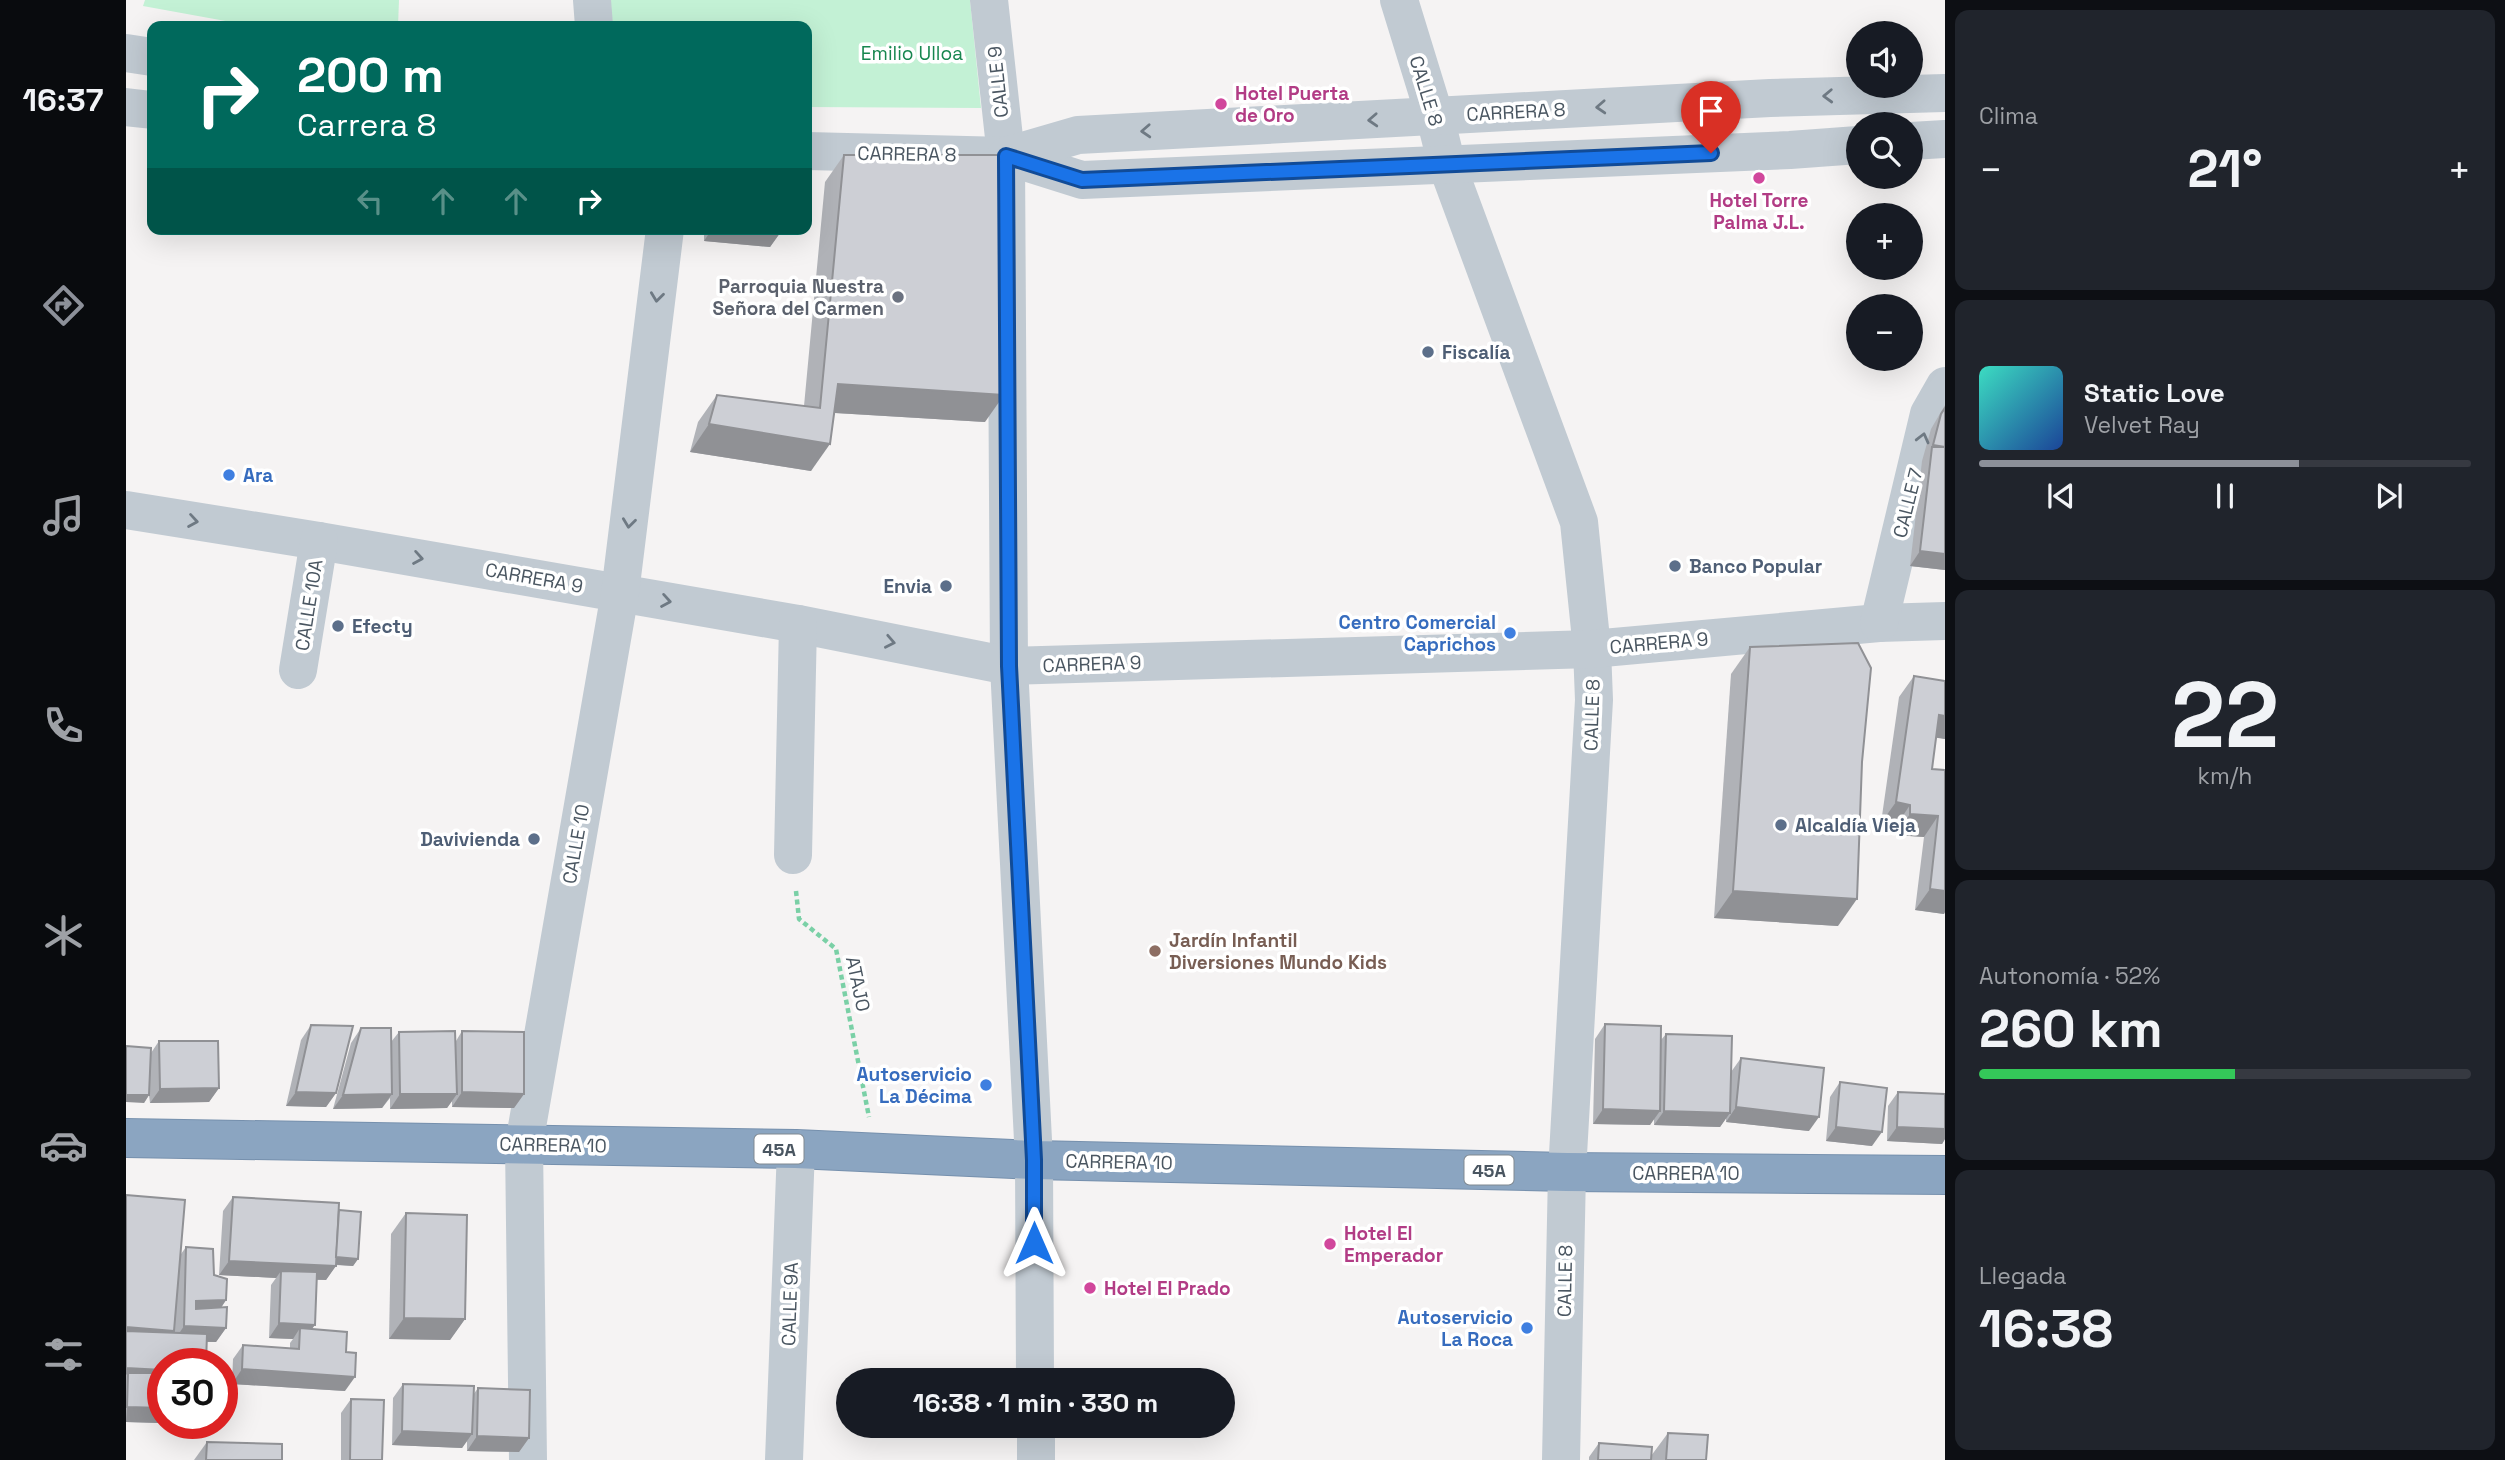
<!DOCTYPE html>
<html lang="es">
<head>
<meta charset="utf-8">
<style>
  :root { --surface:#171b24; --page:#20242c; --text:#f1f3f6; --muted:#9ea1a6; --line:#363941; --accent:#8c9099 }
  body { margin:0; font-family:"Space Grotesk",sans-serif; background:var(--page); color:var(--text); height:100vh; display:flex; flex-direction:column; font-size:26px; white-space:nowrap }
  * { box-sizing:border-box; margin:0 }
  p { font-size:23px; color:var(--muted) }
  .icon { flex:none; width:38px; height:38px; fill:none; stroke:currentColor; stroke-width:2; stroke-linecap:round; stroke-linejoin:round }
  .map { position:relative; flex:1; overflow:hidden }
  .sheet { display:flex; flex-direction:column; gap:10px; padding:10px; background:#0d0f14; width:560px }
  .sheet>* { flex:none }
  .banner { position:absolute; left:21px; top:21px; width:665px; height:214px; border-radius:14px; box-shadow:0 7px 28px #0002; background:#00695c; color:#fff; overflow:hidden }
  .controls { position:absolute; left:1720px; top:21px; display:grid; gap:14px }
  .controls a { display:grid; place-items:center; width:77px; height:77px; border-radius:50%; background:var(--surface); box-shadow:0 7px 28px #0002; font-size:35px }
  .speed { position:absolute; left:21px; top:1348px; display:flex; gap:14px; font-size:35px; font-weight:700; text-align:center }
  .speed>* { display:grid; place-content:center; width:91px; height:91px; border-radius:50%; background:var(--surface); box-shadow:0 7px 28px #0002; line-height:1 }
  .speed .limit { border:10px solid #d22; background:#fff; color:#111 }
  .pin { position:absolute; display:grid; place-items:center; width:60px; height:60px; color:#fff; margin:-72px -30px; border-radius:50% 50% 50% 0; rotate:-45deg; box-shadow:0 0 7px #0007 }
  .pin .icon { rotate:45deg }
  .me { position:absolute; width:77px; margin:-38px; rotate:0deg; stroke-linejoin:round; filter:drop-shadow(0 0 5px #0008) }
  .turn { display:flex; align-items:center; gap:24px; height:147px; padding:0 35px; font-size:32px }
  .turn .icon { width:91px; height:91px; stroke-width:2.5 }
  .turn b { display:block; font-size:49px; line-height:60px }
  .lanes { display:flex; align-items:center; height:66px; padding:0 35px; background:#0003; justify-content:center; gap:35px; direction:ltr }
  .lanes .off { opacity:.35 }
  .big { font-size:52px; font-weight:600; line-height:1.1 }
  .sheet .widget { flex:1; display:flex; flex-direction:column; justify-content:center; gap:10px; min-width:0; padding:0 24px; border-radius:14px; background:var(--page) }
  .sheet .dial { align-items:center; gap:0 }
  .dial b { font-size:91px; line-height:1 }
  .song { display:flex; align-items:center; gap:21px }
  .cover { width:84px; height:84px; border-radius:10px; background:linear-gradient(135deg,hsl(170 70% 55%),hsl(220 70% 35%)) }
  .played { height:7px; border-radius:4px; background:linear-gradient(90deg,var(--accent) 65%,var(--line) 65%) }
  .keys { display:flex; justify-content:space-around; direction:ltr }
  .heat { display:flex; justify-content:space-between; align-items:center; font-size:38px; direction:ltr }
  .charge { height:10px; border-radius:5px; background:linear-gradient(90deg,#34c759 52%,var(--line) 0) }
  .trip { position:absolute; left:710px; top:1368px; width:399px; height:70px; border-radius:35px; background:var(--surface); box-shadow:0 7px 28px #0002; font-weight:600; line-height:70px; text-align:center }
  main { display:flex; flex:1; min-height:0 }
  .tab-bar { display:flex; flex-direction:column; width:126px; justify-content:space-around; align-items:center; background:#090b0e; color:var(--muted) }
  .tab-bar .icon { width:49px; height:49px }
  .tab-bar .active { color:var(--accent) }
  .tab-bar b { font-size:32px; color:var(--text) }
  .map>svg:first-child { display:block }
</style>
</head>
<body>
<main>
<nav class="tab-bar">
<b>16:37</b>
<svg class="icon active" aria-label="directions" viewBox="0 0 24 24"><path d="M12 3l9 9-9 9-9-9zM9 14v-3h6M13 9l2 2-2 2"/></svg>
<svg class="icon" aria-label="music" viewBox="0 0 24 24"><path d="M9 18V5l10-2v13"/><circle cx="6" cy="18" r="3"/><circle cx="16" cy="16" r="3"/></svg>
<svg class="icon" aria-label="phone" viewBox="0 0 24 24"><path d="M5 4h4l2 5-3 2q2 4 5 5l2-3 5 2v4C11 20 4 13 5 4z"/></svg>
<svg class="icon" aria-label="climate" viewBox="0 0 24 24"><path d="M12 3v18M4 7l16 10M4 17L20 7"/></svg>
<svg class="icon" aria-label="car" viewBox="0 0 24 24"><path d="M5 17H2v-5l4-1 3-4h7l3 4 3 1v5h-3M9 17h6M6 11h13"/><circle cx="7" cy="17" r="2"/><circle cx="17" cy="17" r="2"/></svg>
<svg class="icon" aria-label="filters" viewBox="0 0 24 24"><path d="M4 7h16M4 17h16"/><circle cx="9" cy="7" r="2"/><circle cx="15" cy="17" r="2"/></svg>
</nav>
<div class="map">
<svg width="1819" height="1460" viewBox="0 0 1819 1460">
  <rect width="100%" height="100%" fill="#f5f3f3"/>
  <g fill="#c3f1d5">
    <polygon points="19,0 273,0 272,26 127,26 17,6"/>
    <polygon points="475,0 844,0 855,108 681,107 681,26 476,26"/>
  </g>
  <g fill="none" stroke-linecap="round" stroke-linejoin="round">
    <defs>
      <polyline id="highway" points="0,1138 670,1149 908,1160 1441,1172 1819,1175"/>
    </defs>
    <use href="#highway" stroke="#7690ad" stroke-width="40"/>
    <polyline stroke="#7ad0a6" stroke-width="4.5" stroke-dasharray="5 3.5" stroke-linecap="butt" points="670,891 673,919 710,949 743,1117"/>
    <g stroke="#c1cad2" stroke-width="38">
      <polyline points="466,0 468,26"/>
      <polyline points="863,0 880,156 883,666 908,1160 909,1381"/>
      <polyline points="1273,0 1309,117 1321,165 1453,522 1466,649 1468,700 1441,1172 1435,1460"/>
      <polyline points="0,53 26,57"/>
      <polyline points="0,107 26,110"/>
      <polyline points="1785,141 1819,139"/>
      <polyline points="681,151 880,156 956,180 1664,150 1732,145"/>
      <polyline points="880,156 952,135 1644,98 1819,93"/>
      <polyline points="0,510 193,541 672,624 883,666 1466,649 1753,623 1819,621"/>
      <polyline points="1753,623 1803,414 1819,386"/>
      <polyline points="172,670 193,541"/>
      <polyline points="667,855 672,624"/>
      <polyline points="910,1426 910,1460"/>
      <polyline points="402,1460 398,1144 494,593 539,229"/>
      <polyline points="658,1460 670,1149"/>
    </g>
    <use href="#highway" stroke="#8ba5c1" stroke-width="38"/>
  </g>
  <g fill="#b0b2b7">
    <polygon points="718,155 859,422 709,413 685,471 564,452 572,422 591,395 678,406 699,182"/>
    <polygon points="578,229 655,229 654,233 644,247 578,241"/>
    <polygon points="1819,405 1819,570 1784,566 1796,461 1805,429"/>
    <polygon points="1624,647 1712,926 1588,918 1605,674"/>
    <polygon points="1788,676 1819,681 1819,739 1810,737 1806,769 1819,770 1819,912 1818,914 1789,910 1798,837 1769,835 1770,826 1755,823 1773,697"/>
    <polygon points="1479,1024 1535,1040 1540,1034 1605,1072 1615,1058 1683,1131 1600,1122 1600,1118 1594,1127 1528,1125 1528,1118 1524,1125 1467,1124 1469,1039"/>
    <polygon points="185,1025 210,1093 200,1107 160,1106 175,1040"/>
    <polygon points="235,1028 265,1042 273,1032 330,1041 336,1031 398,1094 388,1108 326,1107 326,1101 321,1108 264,1109 264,1098 256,1108 207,1109 225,1043"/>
    <polygon points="33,1041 93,1088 83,1102 24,1103 23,1095 18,1103 25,1053"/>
    <polygon points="1714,1082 1746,1146 1700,1141 1704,1097"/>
    <polygon points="1772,1092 1819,1094 1819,1139 1816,1144 1761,1141 1762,1106"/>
    <polygon points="0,1195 55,1254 60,1247 88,1275 100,1300 95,1308 100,1328 90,1342 81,1342 37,1423 69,1423 68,1424 0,1422"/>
    <polygon points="107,1197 213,1210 232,1259 227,1266 210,1265 200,1280 190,1280 185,1329 219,1391 106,1384 107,1359 117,1345 164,1348 164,1343 167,1339 143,1338 145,1285 150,1278 93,1275 97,1211"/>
    <polygon points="280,1213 339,1319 324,1340 263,1339 265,1234"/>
    <polygon points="277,1384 347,1395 352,1388 403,1438 393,1452 341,1451 341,1441 336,1448 266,1445 267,1398"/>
    <polygon points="225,1399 256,1460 215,1460 215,1413"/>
    <polygon points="1542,1433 1580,1460 1463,1460 1463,1457 1473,1443 1525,1456"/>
    <polygon points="81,1442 156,1460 68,1460"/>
  </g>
  <g fill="#909195">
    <polygon points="586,229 615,229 654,233 644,247 578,241"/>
    <polygon points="712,384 878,395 859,422 693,412"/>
    <polygon points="583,424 704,444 685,471 564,452"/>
    <polygon points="1794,551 1819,554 1819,570 1784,566"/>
    <polygon points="1813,715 1819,716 1819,739 1798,736"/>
    <polygon points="1770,802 1784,805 1770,826 1755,823"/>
    <polygon points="1784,814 1812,816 1798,837 1769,835"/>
    <polygon points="1804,889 1819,891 1819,912 1818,914 1789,910"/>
    <polygon points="1607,891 1731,899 1712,926 1588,918"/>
    <polygon points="93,1088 83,1102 24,1103 34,1089"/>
    <polygon points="170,1092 210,1093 200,1107 160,1106"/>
    <polygon points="336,1092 398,1094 388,1108 326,1107"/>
    <polygon points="266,1094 256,1108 207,1109 217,1095"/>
    <polygon points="274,1094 331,1094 321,1108 264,1109"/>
    <polygon points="0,1095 23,1095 18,1103 0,1102"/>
    <polygon points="1610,1107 1693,1117 1683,1131 1600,1122"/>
    <polygon points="1477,1109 1534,1111 1524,1125 1467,1124"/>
    <polygon points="1538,1111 1604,1113 1594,1127 1528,1125"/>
    <polygon points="1710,1127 1756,1132 1746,1146 1700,1141"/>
    <polygon points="1771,1127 1819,1129 1819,1139 1816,1144 1761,1141"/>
    <polygon points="207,1257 232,1259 227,1266 201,1264"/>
    <polygon points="103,1261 210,1266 200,1280 155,1278 155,1271 150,1278 93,1275"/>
    <polygon points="100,1300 90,1315 60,1315 70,1301"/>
    <polygon points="278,1318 339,1319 324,1340 263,1339"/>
    <polygon points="153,1323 189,1325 178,1339 174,1328 167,1339 143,1338"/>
    <polygon points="58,1326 100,1328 90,1342 48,1341"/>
    <polygon points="0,1327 48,1331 38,1345 0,1342"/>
    <polygon points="0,1368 37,1370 37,1384 2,1373 0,1375"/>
    <polygon points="116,1369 229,1377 219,1391 106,1384"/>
    <polygon points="1,1407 37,1408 37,1423 69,1423 68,1424 0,1422"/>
    <polygon points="276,1431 346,1434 336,1448 266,1445"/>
    <polygon points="351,1436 403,1438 393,1452 341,1451"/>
  </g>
  <g fill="#cdcfd5" stroke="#909195" stroke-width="2">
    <polygon points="718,155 872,155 878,395 712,384 704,444 583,424 591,395 694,408"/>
    <polygon points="615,229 655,229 654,233"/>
    <polygon points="1819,408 1819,447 1807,445 1815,414"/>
    <polygon points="1806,447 1819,447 1819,554 1794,551"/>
    <polygon points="1732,643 1745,668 1736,762 1731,899 1607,891 1624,647"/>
    <polygon points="1788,676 1819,681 1819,716 1813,715 1806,769 1819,770 1819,891 1804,889 1812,816 1784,814 1784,805 1770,802"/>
    <polygon points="1479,1024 1535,1026 1534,1111 1477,1109"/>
    <polygon points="185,1025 227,1026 210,1093 170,1092"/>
    <polygon points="235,1028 265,1028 266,1094 217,1095"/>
    <polygon points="329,1031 331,1094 274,1094 273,1032"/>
    <polygon points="336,1031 398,1032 398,1094 336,1092"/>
    <polygon points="1540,1034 1606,1036 1604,1113 1538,1111"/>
    <polygon points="33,1041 92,1041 93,1088 34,1089"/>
    <polygon points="0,1046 25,1048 23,1095 0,1095"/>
    <polygon points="1615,1058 1698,1068 1693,1117 1610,1107"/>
    <polygon points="1714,1082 1761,1088 1756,1132 1710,1127"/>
    <polygon points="1772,1092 1819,1094 1819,1129 1771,1127"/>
    <polygon points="0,1195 59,1200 48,1331 0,1327"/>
    <polygon points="107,1197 213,1203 210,1266 103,1261"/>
    <polygon points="213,1210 235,1212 232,1259 210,1257"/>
    <polygon points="280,1213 341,1215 339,1319 278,1318"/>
    <polygon points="60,1247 87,1249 88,1275 101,1279 100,1300 70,1301 70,1309 101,1307 100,1328 58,1326"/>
    <polygon points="155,1271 191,1272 189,1325 153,1323"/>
    <polygon points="174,1328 221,1332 220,1352 230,1353 229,1377 116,1369 117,1345 173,1349"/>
    <polygon points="0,1331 81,1334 80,1363 37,1363 37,1370 0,1368"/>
    <polygon points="2,1373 37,1373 37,1408 1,1407"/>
    <polygon points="277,1384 348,1386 346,1434 276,1431"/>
    <polygon points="352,1388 404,1390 403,1438 351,1436"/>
    <polygon points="225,1399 258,1400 256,1460 224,1460"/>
    <polygon points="1542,1433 1582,1435 1580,1460 1540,1460"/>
    <polygon points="81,1442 156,1444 156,1460 80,1460"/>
    <polygon points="1473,1443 1526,1447 1525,1460 1472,1460"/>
  </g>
  <defs><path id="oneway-chevron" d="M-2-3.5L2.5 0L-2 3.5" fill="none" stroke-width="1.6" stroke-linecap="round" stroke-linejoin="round" transform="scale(1.75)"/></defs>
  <g stroke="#6e7983">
    <use href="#oneway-chevron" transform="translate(1702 96) rotate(178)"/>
    <use href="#oneway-chevron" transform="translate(1475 107) rotate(177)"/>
    <use href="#oneway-chevron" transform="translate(1247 120) rotate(177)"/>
    <use href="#oneway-chevron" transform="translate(1020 131) rotate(177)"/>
    <use href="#oneway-chevron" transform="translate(531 297) rotate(97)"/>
    <use href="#oneway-chevron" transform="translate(1797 438) rotate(-76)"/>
    <use href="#oneway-chevron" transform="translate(67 521) rotate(9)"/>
    <use href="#oneway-chevron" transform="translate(503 523) rotate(97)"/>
    <use href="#oneway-chevron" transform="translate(292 558) rotate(10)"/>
    <use href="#oneway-chevron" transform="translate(540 601) rotate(10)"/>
    <use href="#oneway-chevron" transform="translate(764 642) rotate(11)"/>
  </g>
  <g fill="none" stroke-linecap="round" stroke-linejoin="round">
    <defs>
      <polyline id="route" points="908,1243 908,1160 883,666 880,156 956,180 1585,153"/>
    </defs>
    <use href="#route" stroke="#114b97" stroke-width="18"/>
    <use href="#route" stroke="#1a73e8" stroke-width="12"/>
  </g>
  <g fill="#d1479c" stroke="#fff" stroke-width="2.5">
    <circle cx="1095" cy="104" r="7"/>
    <circle cx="1633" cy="178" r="7"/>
    <circle cx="1204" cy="1244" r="7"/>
    <circle cx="964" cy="1288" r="7"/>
  </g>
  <circle fill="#6b7280" stroke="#fff" stroke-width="2.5" cx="772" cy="297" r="7"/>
  <g fill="#5c6f8a" stroke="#fff" stroke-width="2.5">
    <circle cx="1302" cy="352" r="7"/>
    <circle cx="1549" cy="566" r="7"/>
    <circle cx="820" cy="586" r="7"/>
    <circle cx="212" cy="626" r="7"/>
    <circle cx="1655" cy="825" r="7"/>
    <circle cx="408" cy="839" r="7"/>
  </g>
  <g fill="#3f7fe0" stroke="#fff" stroke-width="2.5">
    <circle cx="103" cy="475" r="7"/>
    <circle cx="1384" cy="633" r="7"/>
    <circle cx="860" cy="1085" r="7"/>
    <circle cx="1401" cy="1328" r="7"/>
  </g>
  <circle fill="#8d6e63" stroke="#fff" stroke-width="2.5" cx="1029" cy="951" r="7"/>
  <g text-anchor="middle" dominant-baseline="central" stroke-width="7" stroke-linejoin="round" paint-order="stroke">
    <g fill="#fff" stroke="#808990" stroke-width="2">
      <rect x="628.5" y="1134.5" width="49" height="29" rx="5"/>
      <rect x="1338.5" y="1155.5" width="49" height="29" rx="5"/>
    </g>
    <g font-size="18" font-weight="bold" fill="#4a5661">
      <text x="653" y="1149">45A</text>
      <text x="1363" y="1170">45A</text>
    </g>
    <g font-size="19" fill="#17864f" stroke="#fff">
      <text x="786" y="53">Emilio Ulloa</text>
    </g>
    <g font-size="19" fill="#4a5661" stroke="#fff">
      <text transform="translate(872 82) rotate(-96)">CALLE 9</text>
      <text transform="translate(1300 91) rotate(73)">CALLE 8</text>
      <text transform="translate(1390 112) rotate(-3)">CARRERA 8</text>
      <text transform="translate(781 154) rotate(1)">CARRERA 8</text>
      <text transform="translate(1782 503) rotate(-76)">CALLE 7</text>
      <text transform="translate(408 578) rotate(10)">CARRERA 9</text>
      <text transform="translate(183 605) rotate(-81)">CALLE 10A</text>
      <text transform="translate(1533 643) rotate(-5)">CARRERA 9</text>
      <text transform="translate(966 664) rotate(-2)">CARRERA 9</text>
      <text transform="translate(1466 715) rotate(-88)">CALLE 8</text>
      <text transform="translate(450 844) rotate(-80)">CALLE 10</text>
      <text transform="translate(732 984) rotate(78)">ATAJO</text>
      <text transform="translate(427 1145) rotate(1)">CARRERA 10</text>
      <text transform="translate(993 1162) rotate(1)">CARRERA 10</text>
      <text x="1560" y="1173">CARRERA 10</text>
      <text transform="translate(1439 1281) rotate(-89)">CALLE 8</text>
      <text transform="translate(664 1304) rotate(-88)">CALLE 9A</text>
    </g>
    <g font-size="19" font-weight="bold" fill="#b23c85" stroke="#fff" text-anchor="start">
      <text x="1109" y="93">Hotel Puerta<tspan x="1109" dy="22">de Oro</tspan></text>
      <text x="1633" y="200" text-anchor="middle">Hotel Torre<tspan x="1633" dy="22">Palma J.L.</tspan></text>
      <text x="1218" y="1233">Hotel El<tspan x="1218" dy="22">Emperador</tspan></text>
      <text x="978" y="1288">Hotel El Prado</text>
    </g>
    <g font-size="19" font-weight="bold" fill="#5b616d" stroke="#fff" text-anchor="end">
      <text x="758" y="286">Parroquia Nuestra<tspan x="758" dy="22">Señora del Carmen</tspan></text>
    </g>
    <g font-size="19" font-weight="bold" fill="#4e5e75" stroke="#fff" text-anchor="start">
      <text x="1316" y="352">Fiscalía</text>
      <text x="1563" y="566">Banco Popular</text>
      <text x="806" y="586" text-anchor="end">Envia</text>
      <text x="226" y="626">Efecty</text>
      <text x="1669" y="825">Alcaldía Vieja</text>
      <text x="394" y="839" text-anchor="end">Davivienda</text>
    </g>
    <g font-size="19" font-weight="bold" fill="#366cbe" stroke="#fff" text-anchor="end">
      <text x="117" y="475" text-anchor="start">Ara</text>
      <text x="1370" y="622">Centro Comercial<tspan x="1370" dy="22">Caprichos</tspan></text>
      <text x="846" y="1074">Autoservicio<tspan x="846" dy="22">La Décima</tspan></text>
      <text x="1387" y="1317">Autoservicio<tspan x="1387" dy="22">La Roca</tspan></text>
    </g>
    <g font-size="19" font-weight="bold" fill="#785e54" stroke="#fff" text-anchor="start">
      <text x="1043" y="940">Jardín Infantil<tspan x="1043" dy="22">Diversiones Mundo Kids</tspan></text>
    </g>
  </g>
</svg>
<div class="controls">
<a><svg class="icon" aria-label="sound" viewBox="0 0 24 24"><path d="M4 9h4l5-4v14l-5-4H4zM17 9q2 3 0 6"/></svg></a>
<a><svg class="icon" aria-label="search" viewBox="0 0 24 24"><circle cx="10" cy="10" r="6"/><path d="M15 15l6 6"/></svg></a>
<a>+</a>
<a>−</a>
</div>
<div class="speed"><div class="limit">30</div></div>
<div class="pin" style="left:1585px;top:153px;background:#d93025"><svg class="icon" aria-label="arrive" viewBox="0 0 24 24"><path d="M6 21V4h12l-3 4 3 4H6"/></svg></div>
<svg class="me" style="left:908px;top:1243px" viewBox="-20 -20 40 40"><path d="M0-17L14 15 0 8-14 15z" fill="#1a73e8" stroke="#fff" stroke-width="4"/></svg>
<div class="trip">16:38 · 1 min · 330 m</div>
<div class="banner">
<div class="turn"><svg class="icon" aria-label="right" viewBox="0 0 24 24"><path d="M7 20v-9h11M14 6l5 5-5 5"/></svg><div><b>200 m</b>Carrera 8</div></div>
<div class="lanes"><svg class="icon off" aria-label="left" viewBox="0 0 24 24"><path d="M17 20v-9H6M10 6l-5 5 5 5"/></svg><svg class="icon off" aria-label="ahead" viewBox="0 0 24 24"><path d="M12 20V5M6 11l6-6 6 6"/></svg><svg class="icon off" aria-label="ahead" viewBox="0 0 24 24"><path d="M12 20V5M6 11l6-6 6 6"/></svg><svg class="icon" aria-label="right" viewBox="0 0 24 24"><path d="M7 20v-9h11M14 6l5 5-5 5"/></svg></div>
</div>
</div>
<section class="sheet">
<div class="widget"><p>Clima</p>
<div class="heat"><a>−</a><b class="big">21°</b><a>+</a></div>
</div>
<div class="widget">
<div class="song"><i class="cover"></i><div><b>Static Love</b><p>Velvet Ray</p></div></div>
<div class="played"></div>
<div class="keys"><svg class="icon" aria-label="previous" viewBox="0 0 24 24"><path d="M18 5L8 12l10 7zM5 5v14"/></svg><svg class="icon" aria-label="pause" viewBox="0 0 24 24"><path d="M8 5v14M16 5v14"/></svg><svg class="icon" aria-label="next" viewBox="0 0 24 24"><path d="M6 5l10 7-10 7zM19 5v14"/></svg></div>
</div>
<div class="widget dial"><b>22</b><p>km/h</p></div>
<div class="widget"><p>Autonomía · 52%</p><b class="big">260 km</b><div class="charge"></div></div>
<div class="widget"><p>Llegada</p><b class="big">16:38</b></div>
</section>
</main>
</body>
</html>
